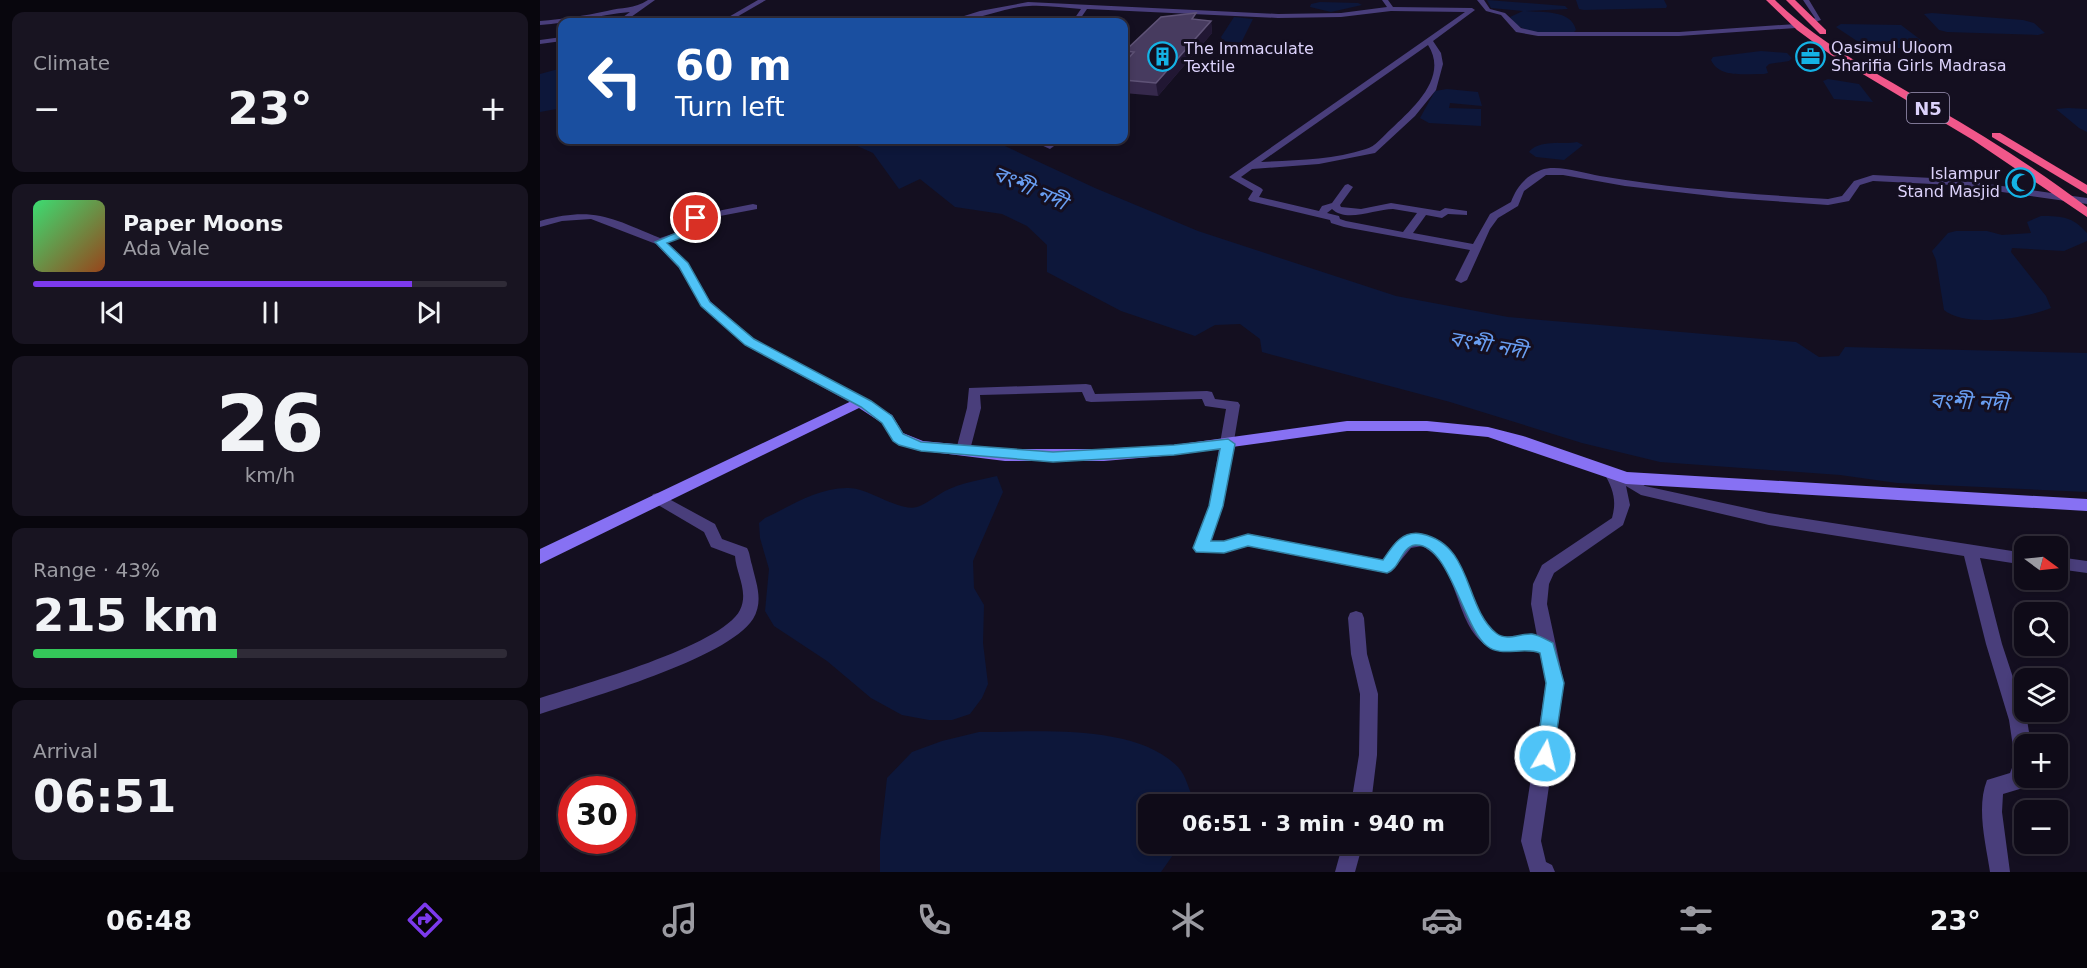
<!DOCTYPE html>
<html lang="en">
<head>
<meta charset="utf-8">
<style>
  :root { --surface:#0f0b18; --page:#181421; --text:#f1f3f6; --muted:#9b9ba2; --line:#2f2b37; --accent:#7c3aed }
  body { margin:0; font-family:"DejaVu Sans","Noto Sans Bengali",sans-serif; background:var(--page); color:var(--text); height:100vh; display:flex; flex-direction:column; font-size:22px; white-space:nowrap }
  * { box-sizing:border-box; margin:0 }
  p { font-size:20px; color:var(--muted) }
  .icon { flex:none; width:33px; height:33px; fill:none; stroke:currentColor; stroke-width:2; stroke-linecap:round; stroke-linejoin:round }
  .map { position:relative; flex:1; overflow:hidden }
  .details { display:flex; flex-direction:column; gap:12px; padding:12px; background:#08060d; width:540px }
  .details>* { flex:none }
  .banner { position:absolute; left:18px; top:18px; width:570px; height:126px; border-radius:12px; box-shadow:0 3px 9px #0003,0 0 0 2px var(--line); background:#1a4fa0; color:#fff; overflow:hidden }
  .needle { width:39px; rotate:105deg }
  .buttons { position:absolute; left:1474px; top:536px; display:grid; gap:12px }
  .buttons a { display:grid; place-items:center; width:54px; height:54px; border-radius:12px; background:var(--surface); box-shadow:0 3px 9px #0003,0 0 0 2px var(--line); font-size:30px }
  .speed { position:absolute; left:18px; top:776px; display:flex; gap:12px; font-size:30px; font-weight:700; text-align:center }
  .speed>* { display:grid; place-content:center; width:78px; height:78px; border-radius:50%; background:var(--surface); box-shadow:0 3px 9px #0003,0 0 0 2px var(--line); line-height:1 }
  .speed .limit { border:9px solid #d22; background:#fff; color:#111 }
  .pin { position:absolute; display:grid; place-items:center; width:51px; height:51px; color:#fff; margin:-26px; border:3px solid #fff; border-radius:50%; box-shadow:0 2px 6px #0007 }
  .me { position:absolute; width:66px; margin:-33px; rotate:8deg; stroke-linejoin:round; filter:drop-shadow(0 0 4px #0008) }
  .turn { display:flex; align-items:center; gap:21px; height:126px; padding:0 18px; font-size:27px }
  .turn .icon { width:78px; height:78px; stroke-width:2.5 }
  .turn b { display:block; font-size:42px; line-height:51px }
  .big { font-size:45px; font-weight:700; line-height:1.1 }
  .details .tile { flex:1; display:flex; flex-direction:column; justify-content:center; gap:9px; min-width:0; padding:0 21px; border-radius:12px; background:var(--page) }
  .details .dial { align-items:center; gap:0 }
  .dial b { font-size:78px; line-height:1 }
  .song { display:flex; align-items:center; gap:18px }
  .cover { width:72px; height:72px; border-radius:9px; background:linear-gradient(135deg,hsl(140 70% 55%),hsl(20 70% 35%)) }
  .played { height:6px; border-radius:3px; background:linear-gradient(90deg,var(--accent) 80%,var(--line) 80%) }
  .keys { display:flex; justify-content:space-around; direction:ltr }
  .heat { display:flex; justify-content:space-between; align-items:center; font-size:33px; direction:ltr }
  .charge { height:9px; border-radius:4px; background:linear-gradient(90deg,#34c759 43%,var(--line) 0) }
  .trip { position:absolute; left:598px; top:794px; width:351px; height:60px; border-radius:12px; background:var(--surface); box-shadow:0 3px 9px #0003,0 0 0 2px var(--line); font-weight:700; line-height:60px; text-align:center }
  .tab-bar { display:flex; height:96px; justify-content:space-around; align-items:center; background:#06040a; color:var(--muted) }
  .tab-bar .icon { width:42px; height:42px }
  .tab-bar .selected { color:var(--accent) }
  .tab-bar b { font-size:27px; color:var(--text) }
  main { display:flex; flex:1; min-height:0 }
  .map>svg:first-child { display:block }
</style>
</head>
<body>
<main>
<section class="details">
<div class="tile"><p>Climate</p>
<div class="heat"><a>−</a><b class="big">23°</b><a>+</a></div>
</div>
<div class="tile">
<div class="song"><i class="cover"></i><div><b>Paper Moons</b><p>Ada Vale</p></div></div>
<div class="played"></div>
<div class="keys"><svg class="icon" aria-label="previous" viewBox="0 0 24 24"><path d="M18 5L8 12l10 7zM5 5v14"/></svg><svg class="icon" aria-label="pause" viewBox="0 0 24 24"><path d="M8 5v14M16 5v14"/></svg><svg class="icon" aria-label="next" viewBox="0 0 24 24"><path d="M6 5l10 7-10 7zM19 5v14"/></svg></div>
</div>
<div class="tile dial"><b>26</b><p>km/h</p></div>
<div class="tile"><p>Range · 43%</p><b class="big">215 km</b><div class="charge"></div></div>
<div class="tile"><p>Arrival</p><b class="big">06:51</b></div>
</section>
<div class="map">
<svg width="1547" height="872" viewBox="0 0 1547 872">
  <rect width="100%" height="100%" fill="#140f20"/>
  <g fill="#0d173a">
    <path d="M947,0L1025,6L1028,9L986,11C1002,13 1031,9 1036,30L1033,33C1012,33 982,37 970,17L983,11L951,8Z"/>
    <polygon points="1036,0 1124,0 1127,6 1126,8 1044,10 1039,9"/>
    <polygon points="780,2 818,3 822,5 791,12 770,7 771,4"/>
    <polygon points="1392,13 1483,20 1494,23 1505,33 1498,35 1407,32 1399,30 1384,14"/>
    <polygon points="694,17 713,19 701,43 683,41 681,37"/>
    <polygon points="1301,24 1361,25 1390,47 1329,49 1296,27"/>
    <path d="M1221,51L1247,53L1252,58L1249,61L1229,64L1226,67L1228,73L1224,74C1205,73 1180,79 1171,60L1173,57Z"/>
    <polygon points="22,68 22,108 0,112 0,74"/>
    <polygon points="1288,79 1319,84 1333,102 1294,99 1283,81"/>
    <polygon points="907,89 938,92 942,106 910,103 909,108 941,109 941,126 889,123 880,118 895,91"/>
    <polygon points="1528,108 1547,109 1547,132 1539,128 1516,109"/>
    <polygon points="304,140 452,140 555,188 658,231 856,296 968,317 1256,342 1279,357 1299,356 1305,347 1547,353 1547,492 1357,483 1300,475 1120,462 1042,443 910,402 722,352 720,339 700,324 675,325 655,336 581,311 507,272 507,245 487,226 462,214 415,207 380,179 359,189 333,153"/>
    <path d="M1037,142L1043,145L1024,160L996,157L989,152C999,139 1022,145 1037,142Z"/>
    <path d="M1501,216C1523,216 1533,217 1547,233V241L1524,251L1472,248L1471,252L1506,296L1511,308C1487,318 1425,328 1404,310L1396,260L1392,251L1408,233L1416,231H1447L1462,235L1491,233L1487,222Z"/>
    <path d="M457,476L463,492L433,561L434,588L444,605L443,643L448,684L442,698L430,714L412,720H389L362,715L331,698L287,661L234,626L225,611L229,569L220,538L219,523L225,518C251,506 277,488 307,488C328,487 358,512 377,507C386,504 396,496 405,491C421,483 439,480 457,476Z"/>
    <path d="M439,732C494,732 596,723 638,767C646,775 650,793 655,804H609V843H641L640,845L621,872H340V841L347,778L372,752L402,741Z"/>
  </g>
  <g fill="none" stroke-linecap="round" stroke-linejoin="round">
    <g fill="#493e7b" fill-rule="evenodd">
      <path d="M108,0H115L84,22H76L90,12C59,15 30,23 0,25V21C24,19 43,16 67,11C82,7 94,9 108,0Z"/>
      <polygon points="218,0 226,0 188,22 180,22"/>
      <path d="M842,0H848L853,7L932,8L935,10L893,41L901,53L903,64L896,90L875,116L835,153L779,164L712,169L701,177L721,188L723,190L719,197L779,211L782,206L792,203L805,185L808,184L813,187L800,205L801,207L821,209L851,203L900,211L905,208L927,211V215L908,214L902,218L886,215L873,233L933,244L950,214L971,202C976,188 985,176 1001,170C1017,164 1043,173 1060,176C1135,189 1212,194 1288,199L1302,196L1314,181L1333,175L1412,179L1547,198V204L1412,185L1333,181L1320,185L1309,201L1288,205L1189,198L1085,186L1023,175H1006L984,191L978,206L958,218L950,229L927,280L921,283L915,280L930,250L804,227L791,223L790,220L710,201L708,199L713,191L689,177L925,12L851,11L801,17L738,18L547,9L538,22H532L541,9C524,8 506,5 489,6C464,7 426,24 405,22L440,11L488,2L738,14L801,13L847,7ZM888,45C909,77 873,108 851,129C844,135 835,147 826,149C793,160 756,160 721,162ZM792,209C806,223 836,209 853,209C861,210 869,212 877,213L863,232L806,221L800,219L799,216L787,213Z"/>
      <polygon points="937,0 944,0 950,9 965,13 981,28 998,32 1139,32 1256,24 1260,26 1256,28 1139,36 998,36 976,32 961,15 946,11"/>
      <polygon points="1263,0 1269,0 1281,20 1270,24 1270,22 1275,18"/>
      <polygon points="22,37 22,41 0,44 0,40"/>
      <polygon points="490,140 501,140 514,146 510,149"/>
      <path d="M213,204L217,205V209L159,220L149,235L127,243L148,264L170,301L213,339L325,399L326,402L325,405H315L205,345L161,305L139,268L116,244L51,219L22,221L0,227V221C54,206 71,218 120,238L141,231L152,216Z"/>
      <path d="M546,384L551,385L555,394L667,391L672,392L675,399L698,402L700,405L683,506L671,541H684L708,534L843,560C853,546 865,530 883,535C934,546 923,620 963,637L990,634L997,636L991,604L993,584L1002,565L1072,518C1077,500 1073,489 1064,473L1066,469H1076L1080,476L1086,473L1105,486L1229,513L1485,553V565L1440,558L1462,644L1487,720L1491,744H1485V777H1487L1483,788L1463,794L1462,812L1470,872H1450C1446,844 1436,808 1447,780L1470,773L1475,760L1469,720L1446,644L1424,556L1229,525L1101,495L1086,486L1090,505L1083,525L1014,573L1009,584L1007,604L1024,683L1001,841L1006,862L1012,865L1015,872H990L981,841L1006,683L1000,653C981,644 965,659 947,646C913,623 921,566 882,546L871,548L852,571L847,573L708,546L684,553L656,552L653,548L669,506L686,409L665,406L662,399L551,402L546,401L542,392L440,395L441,408L430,450L423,455L416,450L427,408L429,388Z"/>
      <path d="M118,493L175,524L182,539L207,548C210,553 210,559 212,565C216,583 224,601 213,619C187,659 48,698 0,714V698C41,685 182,646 200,610C209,592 196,573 195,556L171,547L164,532L113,502L111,498L113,494Z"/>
      <polygon points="1518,557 1547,561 1547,573 1518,569"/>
      <polygon points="816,611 822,613 824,618 827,654 838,694 837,755 831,804 811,804 819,755 820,694 811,654 808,618 810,613"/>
      <polygon points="803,843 823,843 815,872 795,872"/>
    </g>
    <polygon fill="#8771f3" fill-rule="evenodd" points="320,397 352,415 363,433 383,441 465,449 564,449 634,445 807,421 887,421 948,427 983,436 1087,472 1547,499 1547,511 1086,484 948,437 887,431 807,431 634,455 564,461 465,461 376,450 353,441 342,423 319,408 0,564 0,549"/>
    <g fill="#f1578a" fill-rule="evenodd">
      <path d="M1226,0H1235C1281,45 1339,74 1394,107C1447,137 1498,170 1547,207V217L1433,140L1291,55L1257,30Z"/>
      <polygon points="1246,0 1255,0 1286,30 1286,34 1280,34"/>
      <polygon points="1452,133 1460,133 1547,185 1547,194 1452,137"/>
    </g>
  </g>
  <polygon fill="#36294c" points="657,20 671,21 672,33 618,96 584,93 584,63 587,60 585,51"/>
  <polygon fill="#211733" points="671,21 672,33 618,96 616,83"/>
  <polygon fill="#473b5f" stroke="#5f5377" stroke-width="1.5" points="656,13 652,19 671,21 616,83 584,80 584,63 594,52 585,51 621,17"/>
  <path fill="#4fc3f7" stroke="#337fa1" stroke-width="1.5" d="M152,216L161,218L149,235L127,243L148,263L170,302L214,339L331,401L352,416L363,434L381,442L513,452L634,445L688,439L695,444L683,506L671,541H684L708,534L843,560C853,545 862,530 882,534C933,545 924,607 956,633C967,642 980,633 992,634C999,635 1007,640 1013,643L1024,683L1012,763L1005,765L999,763L996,756L1006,683L1000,653C983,646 962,658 947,646C923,628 909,542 875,545C861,547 860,569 847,573L708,546L684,553L656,552L653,548L669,506L680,449L634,455L513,462L381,451L359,445L353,441L342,423L321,407L205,345L161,306L139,267L115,242L141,231Z"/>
  <defs>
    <symbol id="office-ring" viewBox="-11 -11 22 22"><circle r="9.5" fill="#140f20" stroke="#14b2e5" stroke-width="1.5"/><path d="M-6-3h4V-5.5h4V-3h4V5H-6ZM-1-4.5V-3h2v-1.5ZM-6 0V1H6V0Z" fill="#14b2e5"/></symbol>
    <symbol id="building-ring" viewBox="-11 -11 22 22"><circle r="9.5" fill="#140f20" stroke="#14b2e5" stroke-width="1.5"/><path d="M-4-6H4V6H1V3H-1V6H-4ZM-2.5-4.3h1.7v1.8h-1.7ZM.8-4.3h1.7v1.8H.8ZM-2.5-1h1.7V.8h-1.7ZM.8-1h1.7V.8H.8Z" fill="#14b2e5"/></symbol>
    <symbol id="mosque-ring" viewBox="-11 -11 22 22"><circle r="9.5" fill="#140f20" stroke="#14b2e5" stroke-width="1.5"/><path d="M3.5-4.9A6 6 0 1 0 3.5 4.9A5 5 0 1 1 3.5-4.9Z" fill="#14b2e5"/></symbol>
  </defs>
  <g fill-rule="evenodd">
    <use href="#office-ring" x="1254" y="40" width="33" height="33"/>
    <use href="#building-ring" x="606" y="40" width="33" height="33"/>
    <use href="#mosque-ring" x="1464" y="166" width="33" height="33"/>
  </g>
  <g text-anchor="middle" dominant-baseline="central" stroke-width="6" stroke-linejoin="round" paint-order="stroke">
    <g font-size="16" fill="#dcd2fb" stroke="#140f20" text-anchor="start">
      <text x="1291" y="47">Qasimul Uloom<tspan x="1291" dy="18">Sharifia Girls Madrasa</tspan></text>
      <text x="644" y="48">The Immaculate<tspan x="644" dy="18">Textile</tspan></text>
      <text x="1460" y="173" text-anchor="end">Islampur<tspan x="1460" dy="18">Stand Masjid</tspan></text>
    </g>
    <rect fill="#140f20" stroke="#a098b9" stroke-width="1.5" x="1367" y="93" width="42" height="30" rx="4.5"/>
    <g font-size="18" font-weight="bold" fill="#dcd2fb">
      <text x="1388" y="108">N5</text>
    </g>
    <g font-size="21" font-style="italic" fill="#699ef2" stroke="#140f20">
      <text transform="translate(490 188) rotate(24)">বংশী নদী</text>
      <text transform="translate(948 345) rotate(10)">বংশী নদী</text>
      <text transform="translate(1429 402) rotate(2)">বংশী নদী</text>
    </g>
  </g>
</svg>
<div class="buttons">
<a><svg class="needle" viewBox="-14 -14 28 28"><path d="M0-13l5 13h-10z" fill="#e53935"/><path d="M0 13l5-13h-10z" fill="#9b9ba2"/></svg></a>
<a><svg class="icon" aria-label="search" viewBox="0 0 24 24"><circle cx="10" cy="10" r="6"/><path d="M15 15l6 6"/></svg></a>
<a><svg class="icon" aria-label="layers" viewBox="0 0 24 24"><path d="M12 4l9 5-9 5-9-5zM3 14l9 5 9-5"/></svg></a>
<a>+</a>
<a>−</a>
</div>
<div class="speed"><div class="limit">30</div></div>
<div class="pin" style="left:156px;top:218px;background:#d93025"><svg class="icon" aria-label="arrive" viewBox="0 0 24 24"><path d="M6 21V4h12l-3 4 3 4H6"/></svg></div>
<svg class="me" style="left:1005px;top:756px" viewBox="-20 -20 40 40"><circle r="17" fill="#4fc3f7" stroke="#fff" stroke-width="3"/><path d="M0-11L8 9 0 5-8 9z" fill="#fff"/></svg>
<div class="trip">06:51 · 3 min · 940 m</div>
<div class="banner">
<div class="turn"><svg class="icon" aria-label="left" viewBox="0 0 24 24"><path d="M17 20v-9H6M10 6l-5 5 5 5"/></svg><div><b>60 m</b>Turn left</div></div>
</div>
</div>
</main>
<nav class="tab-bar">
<b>06:48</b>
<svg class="icon selected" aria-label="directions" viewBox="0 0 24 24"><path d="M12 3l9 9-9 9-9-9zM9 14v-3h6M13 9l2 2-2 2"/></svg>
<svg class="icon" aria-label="music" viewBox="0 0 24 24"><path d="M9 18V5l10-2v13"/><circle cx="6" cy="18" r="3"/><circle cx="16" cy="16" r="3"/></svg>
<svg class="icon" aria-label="phone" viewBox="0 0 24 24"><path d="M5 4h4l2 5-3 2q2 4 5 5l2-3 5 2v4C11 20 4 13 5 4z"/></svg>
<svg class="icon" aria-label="climate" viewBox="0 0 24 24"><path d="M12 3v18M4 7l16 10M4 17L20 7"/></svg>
<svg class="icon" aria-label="car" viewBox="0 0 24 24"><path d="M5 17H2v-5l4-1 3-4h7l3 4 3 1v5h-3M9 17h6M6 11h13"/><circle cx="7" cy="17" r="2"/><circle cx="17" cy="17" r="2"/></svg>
<svg class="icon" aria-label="filters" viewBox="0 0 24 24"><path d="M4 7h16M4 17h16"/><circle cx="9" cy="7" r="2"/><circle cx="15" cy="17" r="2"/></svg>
<b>23°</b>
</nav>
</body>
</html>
